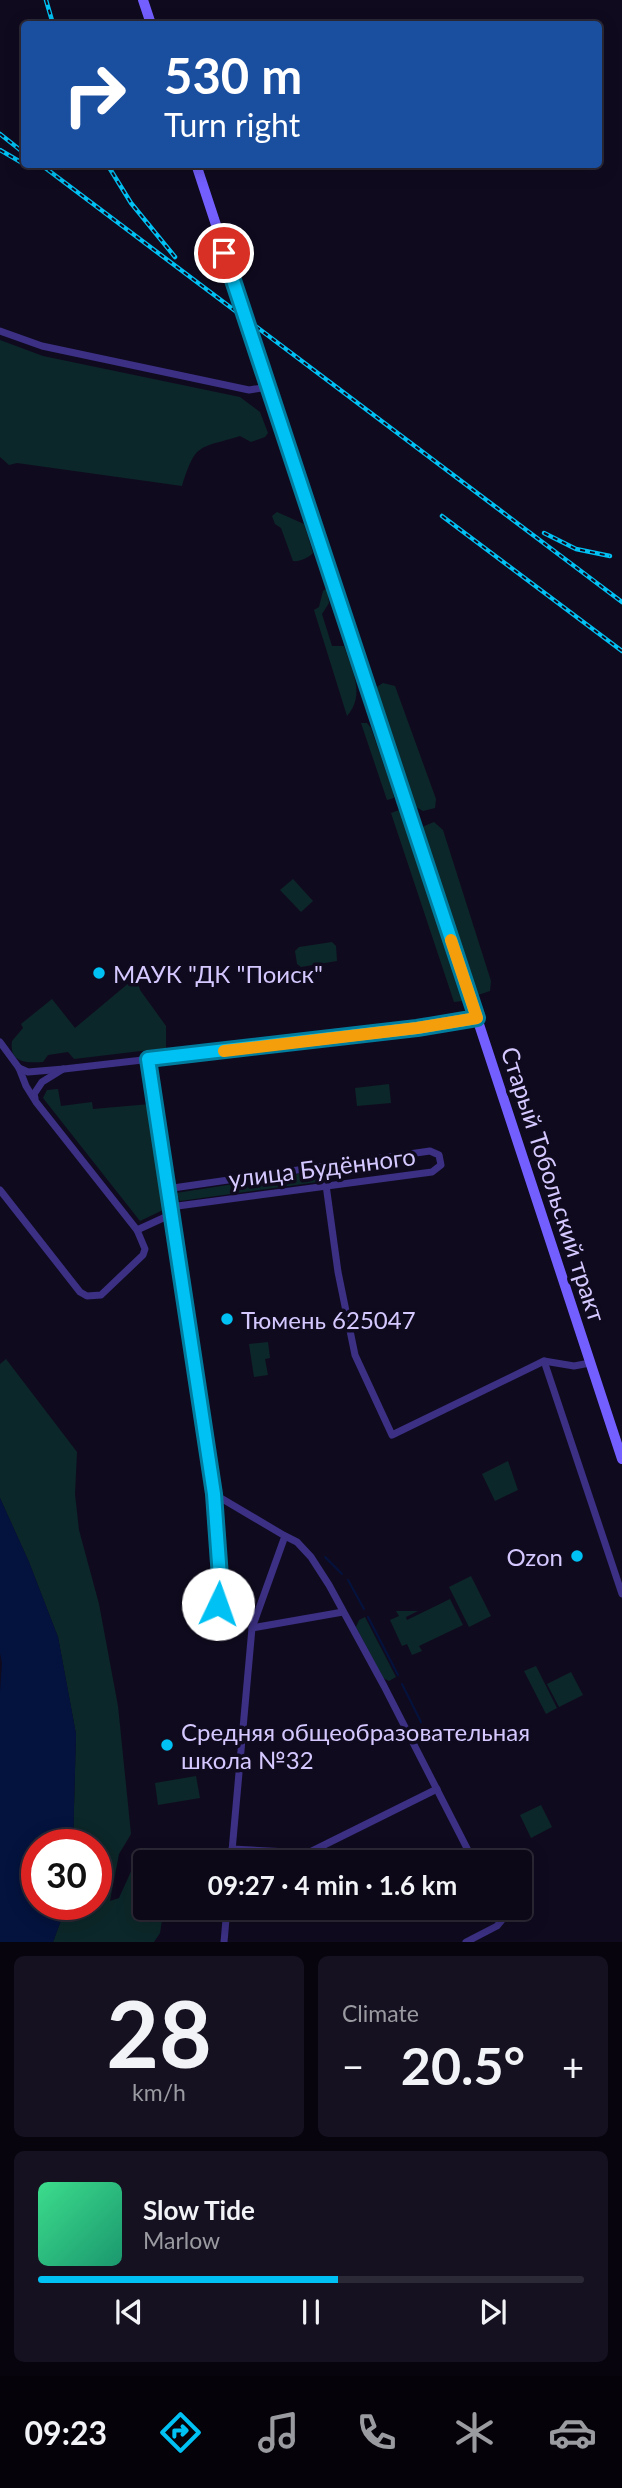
<!DOCTYPE html>
<html lang="en">
<head>
<meta charset="utf-8">
<style>
  :root { --surface:#0c0817; --page:#151120; --text:#f1f3f6; --muted:#9a9aa1; --line:#2c2936; --accent:#00c1f3 }
  body { margin:0; font-family:Lato,sans-serif; background:var(--page); color:var(--text); height:100vh; display:flex; flex-direction:column; font-size:26px; white-space:nowrap }
  * { box-sizing:border-box; margin:0 }
  p { font-size:23px; color:var(--muted) }
  .icon { flex:none; width:38px; height:38px; fill:none; stroke:currentColor; stroke-width:2; stroke-linecap:round; stroke-linejoin:round }
  .map { position:relative; height:1942px; overflow:hidden }
  .drawer { display:flex; flex-direction:column; gap:14px; padding:14px; background:#07040d; flex:1 }
  .drawer>* { flex:none }
  .banner { position:absolute; left:21px; top:21px; width:581px; height:147px; border-radius:7px; box-shadow:0 4px 18px #0003,0 0 0 2px var(--line); background:#1a4fa0; color:#fff; overflow:hidden }
  .speed { position:absolute; left:21px; top:1829px; display:flex; gap:14px; font-size:35px; font-weight:700; text-align:center }
  .speed>* { display:grid; place-content:center; width:91px; height:91px; border-radius:50%; background:var(--surface); box-shadow:0 4px 18px #0003,0 0 0 2px var(--line); line-height:1 }
  .speed .limit { border:10px solid #d22; background:#fff; color:#111 }
  .pin { position:absolute; display:grid; place-items:center; width:60px; height:60px; color:#fff; margin:-30px; border:4px solid #fff; border-radius:50%; box-shadow:0 2px 7px #0007 }
  .me { position:absolute; width:77px; margin:-38px; rotate:3deg; stroke-linejoin:round; filter:drop-shadow(0 0 5px #0008) }
  .turn { display:flex; align-items:center; gap:24px; height:147px; padding:0 28px; font-size:32px }
  .turn .icon { width:91px; height:91px; stroke-width:2.5 }
  .turn b { display:block; font-size:49px; line-height:60px }
  .big { font-size:52px; font-weight:700; line-height:1.1 }
  .drawer .widget { flex:1; display:flex; flex-direction:column; justify-content:center; gap:10px; min-width:0; padding:0 24px; border-radius:10px; background:var(--page) }
  .drawer .dial { align-items:center; gap:0 }
  .dial b { font-size:91px; line-height:1 }
  .song { display:flex; align-items:center; gap:21px }
  .cover { width:84px; height:84px; border-radius:10px; background:linear-gradient(135deg,hsl(150 70% 55%),hsl(160 70% 35%)) }
  .played { height:7px; border-radius:4px; background:linear-gradient(90deg,var(--accent) 55%,var(--line) 55%) }
  .keys { display:flex; justify-content:space-around; direction:ltr }
  .heat { display:flex; justify-content:space-between; align-items:center; font-size:38px; direction:ltr }
  .drawer .tiles { flex:1; display:grid; gap:14px; grid-template-columns:1fr 1fr }
  .widget:last-child { grid-column:span 2 }
  .trip { position:absolute; left:133px; top:1850px; width:399px; height:70px; border-radius:7px; background:var(--surface); box-shadow:0 4px 18px #0003,0 0 0 2px var(--line); font-weight:700; line-height:70px; text-align:center }
  .tabs { display:flex; height:112px; justify-content:space-around; align-items:center; background:#050309; color:var(--muted) }
  .tabs .icon { width:49px; height:49px }
  .tabs .active { color:var(--accent) }
  .tabs b { font-size:32px; color:var(--text) }
  .map>svg:first-child { display:block }
</style>
</head>
<body>
<div class="map">
<svg width="622" height="1942" viewBox="0 0 622 1942">
  <rect width="100%" height="100%" fill="#100a1f"/>
  <g fill="#0c2729">
    <path d="M0,340L43,356L240,397L260,412L268,433L265,437L251,442L240,436C198,449 196,442 182,486L17,463L9,465L0,457Z"/>
    <path d="M277,512L304,524L313,553C308,558 299,562 293,561L281,528L275,524L272,516Z"/>
    <path d="M327,588L329,603L322,614L332,646H344C352,670 366,695 347,716L314,610L319,607L323,591Z"/>
    <polygon points="383,683 395,686 436,799 435,808 423,811 416,807 375,688"/>
    <polygon points="361,723 367,723 371,728 393,792 394,798 387,800"/>
    <polygon points="399,810 403,814 456,975 464,994 462,1001 454,1002 391,813"/>
    <polygon points="434,822 443,830 491,981 490,991 478,995 422,827"/>
    <polygon points="293,879 313,901 301,912 280,890"/>
    <polygon points="332,942 336,946 337,961 301,967 297,964 295,951 299,947"/>
    <path d="M136,977L140,990L166,1026V1048L74,1059L68,1052L48,1055L43,1062C26,1063 9,1063 12,1041L23,1028L21,1024L52,999L75,1028Z"/>
    <polygon points="389,1084 391,1103 357,1106 355,1088"/>
    <polygon points="58,1089 61,1106 92,1102 93,1109 150,1104 163,1210 140,1221 43,1098 47,1090"/>
    <polygon points="324,1170 329,1177 325,1181 180,1201 176,1193"/>
    <polygon points="268,1342 270,1358 265,1359 268,1375 254,1377 249,1344"/>
    <polygon points="6,1359 77,1452 75,1494 79,1530 99,1604 118,1706 131,1834 119,1854 110,1901 119,1898 138,1856 148,1858 149,1862 145,1862 145,1908 164,1908 160,1933 154,1942 53,1942 67,1904 96,1904 96,1844 73,1844 76,1734 58,1637 29,1562 0,1498 0,1364"/>
    <polygon points="508,1461 518,1490 495,1501 482,1474"/>
    <polygon points="471,1576 491,1616 469,1627 449,1587"/>
    <polygon points="450,1599 463,1625 419,1646 422,1651 412,1655 407,1644 402,1646 390,1620 399,1616 396,1611 418,1611 406,1617 407,1620"/>
    <polygon points="365,1617 396,1677 389,1681 383,1678 356,1627 359,1620"/>
    <polygon points="536,1666 557,1708 546,1714 524,1671"/>
    <polygon points="571,1672 583,1695 559,1707 547,1684"/>
    <polygon points="196,1776 200,1798 158,1805 155,1783"/>
    <polygon points="541,1805 552,1827 531,1838 520,1815"/>
  </g>
  <polygon fill="#04133e" points="0,1498 29,1562 58,1637 76,1734 73,1844 37,1844 37,1904 67,1904 53,1942 0,1942 0,1692 2,1663 0,1653"/>
  <g fill="none" stroke-linecap="round" stroke-linejoin="round">
    <g stroke="#04133e" stroke-width="2">
      <polyline points="325,1557 342,1574"/>
      <polyline points="348,1580 364,1609"/>
      <polyline points="368,1617 398,1675"/>
      <polyline points="402,1684 421,1722"/>
    </g>
    <g stroke="#3b3083" stroke-width="7">
      <polyline points="0,331 42,346 249,390 268,387"/>
      <polyline points="0,1042 19,1068 26,1086 36,1102 137,1230 145,1249 143,1255 101,1295 87,1296 80,1292 0,1190"/>
      <polyline points="148,1059 214,1494 220,1577 218,1604"/>
      <polyline points="19,1068 28,1072 64,1069 397,1031 477,1018"/>
      <polyline points="35,1098 34,1094 42,1082 63,1069"/>
      <polyline points="326,1185 338,1272 355,1355 392,1435 544,1361 574,1366 590,1363"/>
      <polyline points="166,1189 430,1151 439,1155 441,1165 432,1172 170,1207"/>
      <polyline points="137,1230 172,1214"/>
      <polyline points="544,1361 622,1594"/>
      <polyline points="214,1494 285,1536 252,1628 231,1862"/>
      <polyline points="285,1536 297,1542 311,1557 329,1585 384,1686 474,1862"/>
      <polyline points="252,1628 343,1612"/>
      <polyline points="232,1849 308,1853 437,1789"/>
      <polyline points="224,1942 227,1908"/>
      <polyline points="466,1942 497,1926 502,1920 498,1908"/>
    </g>
    <g stroke="#735fff" stroke-width="10">
      <polyline points="143,0 151,24"/>
      <polyline points="196,164 622,1459"/>
    </g>
    <defs>
      <g id="rail">
        <polyline points="46,0 53,24"/>
        <polyline points="0,134 24,153"/>
        <polyline points="0,150 24,164"/>
        <polyline points="40,164 622,602"/>
        <polyline points="107,164 131,203 175,257"/>
        <polyline points="442,516 622,651"/>
        <polyline points="544,533 576,549 610,556"/>
      </g>
    </defs>
    <use href="#rail" stroke="#00c1f3" stroke-width="4.5"/>
    <use href="#rail" stroke="#100a1f" stroke-width="2" stroke-dasharray="5" stroke-linecap="butt"/>
  </g>
  <g fill="none" stroke-linecap="round" stroke-linejoin="round">
    <defs>
      <polyline id="route" points="218,1604 220,1577 214,1494 148,1059 417,1028 477,1018 224,253"/>
    </defs>
    <use href="#route" stroke="#007d9e" stroke-width="18"/>
    <use href="#route" stroke="#00c1f3" stroke-width="12"/>
    <polyline stroke="#f59e0b" stroke-width="12" points="224,1051 417,1028 477,1018 451,940"/>
  </g>
  <g fill="#00c1f3" stroke="#100a1f" stroke-width="2.5">
    <circle cx="99" cy="973" r="7"/>
    <circle cx="227" cy="1319" r="7"/>
    <circle cx="577" cy="1556" r="7"/>
    <circle cx="167" cy="1745" r="7"/>
  </g>
  <g text-anchor="middle" dominant-baseline="central" stroke-width="7" stroke-linejoin="round" paint-order="stroke">
    <g font-size="24" fill="#d4c8ff" stroke="#100a1f" text-anchor="start">
      <text x="113" y="973">МАУК "ДК "Поиск"</text>
      <text x="241" y="1319">Тюмень 625047</text>
      <text x="563" y="1556" text-anchor="end">Ozon</text>
      <text x="181" y="1731">Средняя общеобразовательная<tspan x="181" dy="28">школа №32</tspan></text>
    </g>
    <g font-size="24" fill="#d4c8ff" stroke="#100a1f">
      <text transform="translate(322 1167) rotate(-7)">улица Будённого</text>
      <text transform="translate(554 1184) rotate(72)">Старый Тобольский тракт</text>
    </g>
  </g>
</svg>
<div class="speed"><div class="limit">30</div></div>
<div class="pin" style="left:224px;top:253px;background:#d93025"><svg class="icon" aria-label="arrive" viewBox="0 0 24 24"><path d="M6 21V4h12l-3 4 3 4H6"/></svg></div>
<svg class="me" style="left:218px;top:1604px" viewBox="-20 -20 40 40"><circle r="19" fill="#fff"/><path d="M0-13L10 11 0 6-10 11z" fill="#00c1f3"/></svg>
<div class="trip">09:27 · 4 min · 1.6 km</div>
<div class="banner">
<div class="turn"><svg class="icon" aria-label="right" viewBox="0 0 24 24"><path d="M7 20v-9h11M14 6l5 5-5 5"/></svg><div><b>530 m</b>Turn right</div></div>
</div>
</div>
<section class="drawer">
<div class="tiles">
<div class="widget dial"><b>28</b><p>km/h</p></div>
<div class="widget"><p>Climate</p>
<div class="heat"><a>−</a><b class="big">20.5°</b><a>+</a></div>
</div>
<div class="widget">
<div class="song"><i class="cover"></i><div><b>Slow Tide</b><p>Marlow</p></div></div>
<div class="played"></div>
<div class="keys"><svg class="icon" aria-label="previous" viewBox="0 0 24 24"><path d="M18 5L8 12l10 7zM5 5v14"/></svg><svg class="icon" aria-label="pause" viewBox="0 0 24 24"><path d="M8 5v14M16 5v14"/></svg><svg class="icon" aria-label="next" viewBox="0 0 24 24"><path d="M6 5l10 7-10 7zM19 5v14"/></svg></div>
</div>
</div>
</section>
<nav class="tabs">
<b>09:23</b>
<svg class="icon active" aria-label="directions" viewBox="0 0 24 24"><path d="M12 3l9 9-9 9-9-9zM9 14v-3h6M13 9l2 2-2 2"/></svg>
<svg class="icon" aria-label="music" viewBox="0 0 24 24"><path d="M9 18V5l10-2v13"/><circle cx="6" cy="18" r="3"/><circle cx="16" cy="16" r="3"/></svg>
<svg class="icon" aria-label="phone" viewBox="0 0 24 24"><path d="M5 4h4l2 5-3 2q2 4 5 5l2-3 5 2v4C11 20 4 13 5 4z"/></svg>
<svg class="icon" aria-label="climate" viewBox="0 0 24 24"><path d="M12 3v18M4 7l16 10M4 17L20 7"/></svg>
<svg class="icon" aria-label="car" viewBox="0 0 24 24"><path d="M5 17H2v-5l4-1 3-4h7l3 4 3 1v5h-3M9 17h6M6 11h13"/><circle cx="7" cy="17" r="2"/><circle cx="17" cy="17" r="2"/></svg>
</nav>
</body>
</html>
